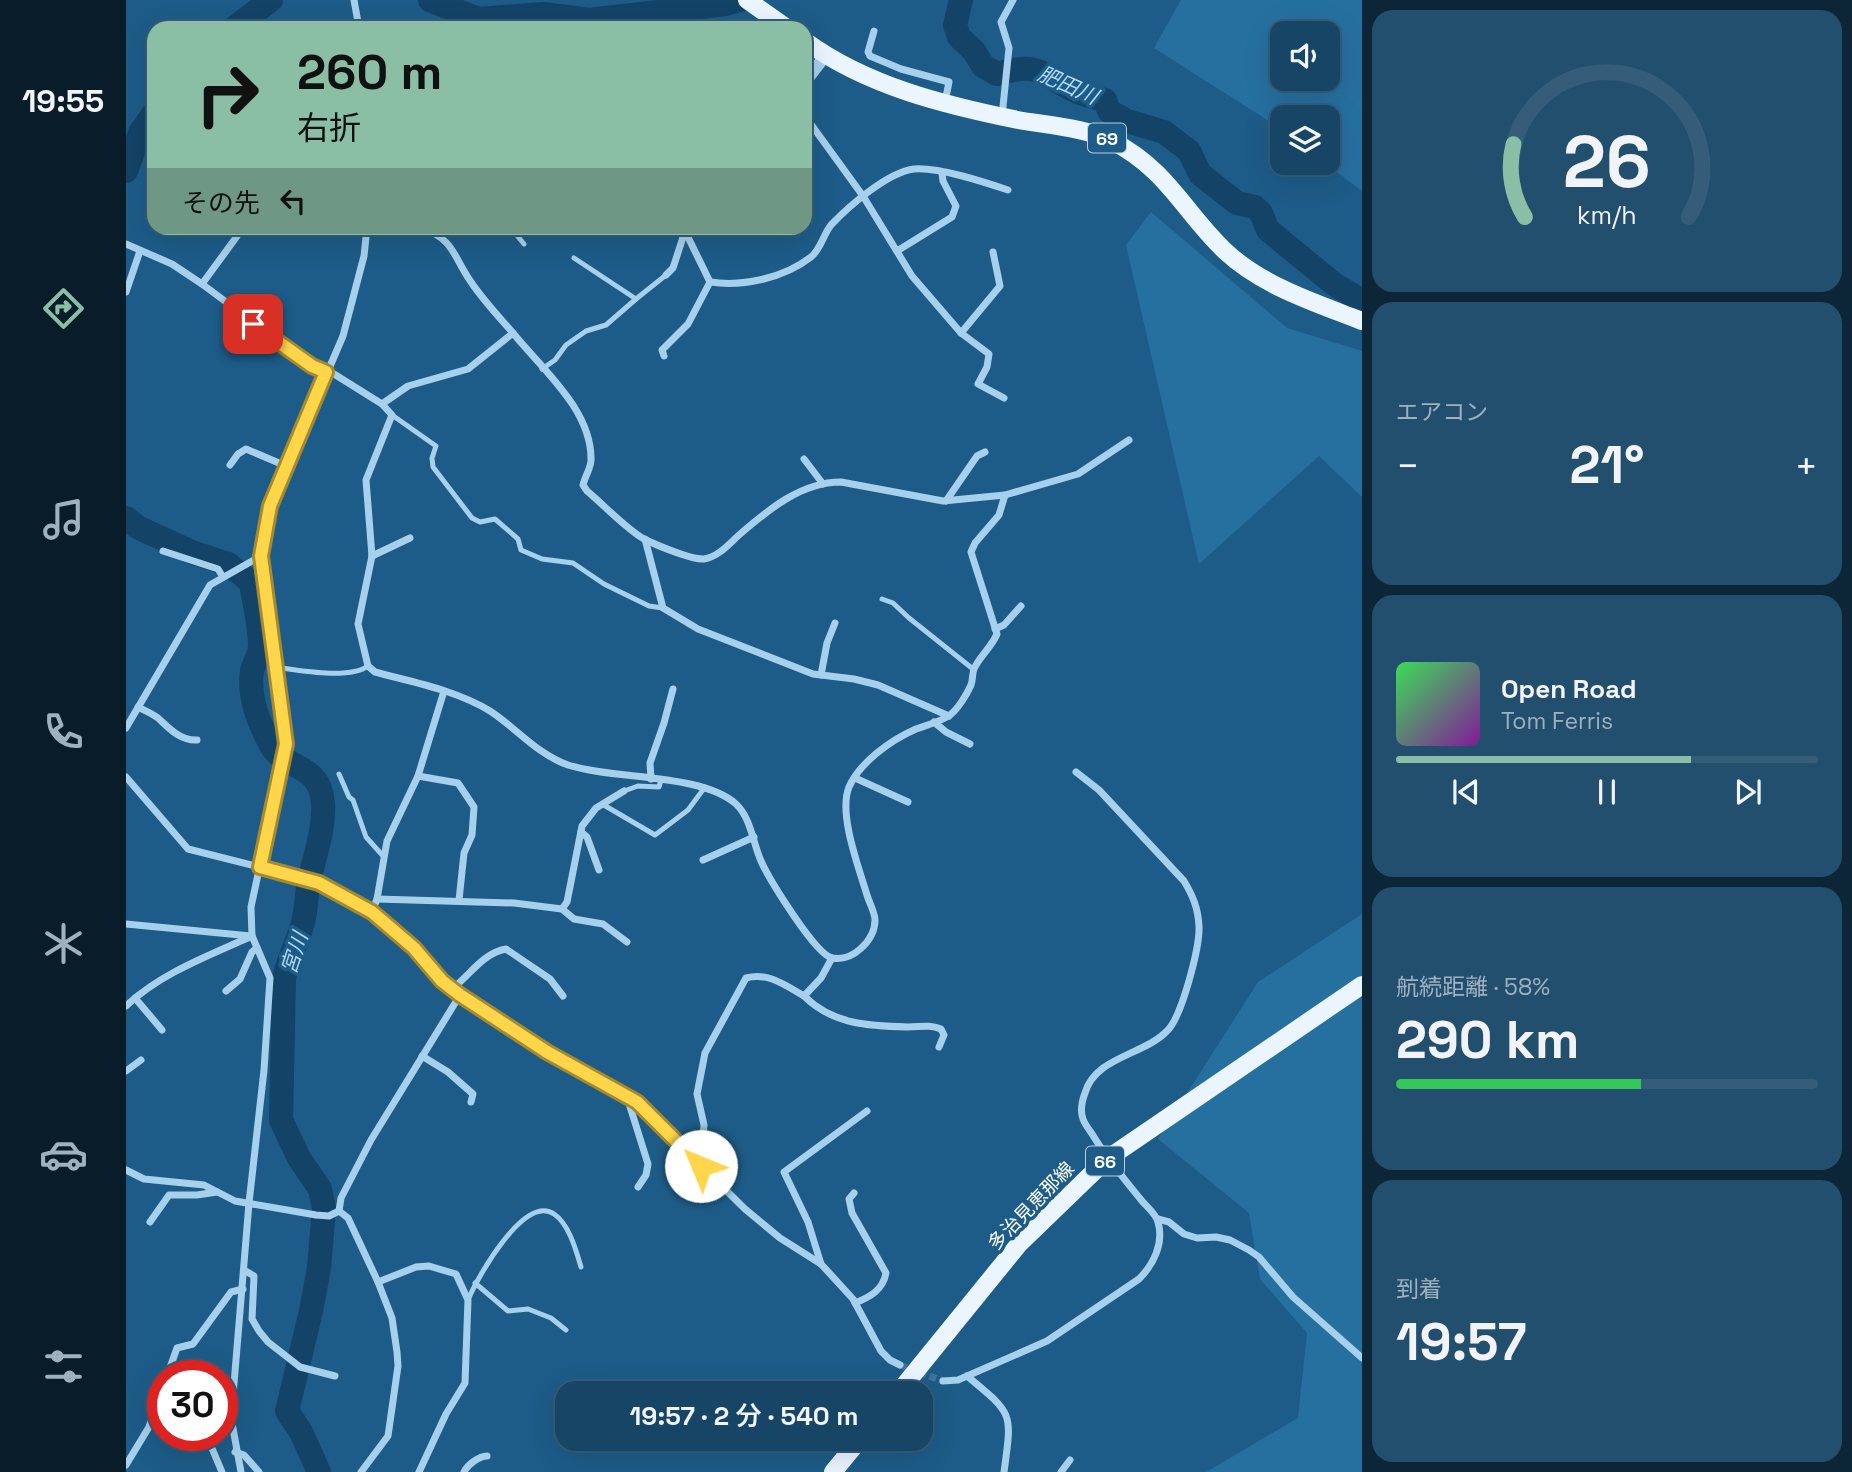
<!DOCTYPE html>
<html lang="ja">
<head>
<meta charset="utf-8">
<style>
  :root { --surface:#164566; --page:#234f6f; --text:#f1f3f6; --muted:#9eb1bf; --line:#355d7a; --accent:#8abfa5 }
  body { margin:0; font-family:"Space Grotesk","Noto Sans JP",sans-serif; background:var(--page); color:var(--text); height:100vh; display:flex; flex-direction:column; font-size:26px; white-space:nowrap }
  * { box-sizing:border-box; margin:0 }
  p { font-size:23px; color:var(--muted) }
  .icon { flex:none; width:38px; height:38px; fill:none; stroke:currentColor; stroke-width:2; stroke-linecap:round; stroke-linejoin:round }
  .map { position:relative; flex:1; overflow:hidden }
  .panel { display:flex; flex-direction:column; gap:10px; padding:10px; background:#0c2638; width:490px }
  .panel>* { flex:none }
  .guide { position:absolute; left:21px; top:21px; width:665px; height:214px; border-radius:21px; box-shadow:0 7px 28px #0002,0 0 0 2px var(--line); background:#8abfa5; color:#111; overflow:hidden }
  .fabs { position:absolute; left:1144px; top:21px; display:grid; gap:14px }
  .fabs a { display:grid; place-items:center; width:70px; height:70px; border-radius:14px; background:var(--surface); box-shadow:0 7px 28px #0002,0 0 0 2px var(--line); font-size:35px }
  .speed { position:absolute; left:21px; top:1360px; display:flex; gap:14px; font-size:35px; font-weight:700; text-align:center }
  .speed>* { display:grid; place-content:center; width:91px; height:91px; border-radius:50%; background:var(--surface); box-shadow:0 7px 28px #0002,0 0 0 2px var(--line); line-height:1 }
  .speed .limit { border:10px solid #d22; background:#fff; color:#111 }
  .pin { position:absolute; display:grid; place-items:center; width:60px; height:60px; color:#fff; margin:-30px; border-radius:14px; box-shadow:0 4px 10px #0006 }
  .me { position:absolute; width:77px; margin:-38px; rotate:315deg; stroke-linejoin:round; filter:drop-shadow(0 0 5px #0008) }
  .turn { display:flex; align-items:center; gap:24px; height:147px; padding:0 35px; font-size:32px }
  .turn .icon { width:91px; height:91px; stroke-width:2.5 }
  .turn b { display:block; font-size:49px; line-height:60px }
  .then { display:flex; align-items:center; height:66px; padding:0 35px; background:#0003; gap:14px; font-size:26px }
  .big { font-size:52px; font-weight:600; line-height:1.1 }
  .panel .tile { flex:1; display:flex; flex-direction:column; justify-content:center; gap:10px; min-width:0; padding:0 24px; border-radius:21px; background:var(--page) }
  .panel .dial { align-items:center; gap:0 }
  .dial svg { height:182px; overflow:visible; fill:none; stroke:var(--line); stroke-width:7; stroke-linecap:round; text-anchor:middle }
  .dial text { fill:var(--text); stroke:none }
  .song { display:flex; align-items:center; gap:21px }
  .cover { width:84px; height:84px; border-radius:10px; background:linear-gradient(135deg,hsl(130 70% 55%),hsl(290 70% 35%)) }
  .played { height:7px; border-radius:4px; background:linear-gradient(90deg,var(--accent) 70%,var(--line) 70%) }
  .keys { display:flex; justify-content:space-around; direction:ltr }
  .heat { display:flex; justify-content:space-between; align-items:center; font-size:38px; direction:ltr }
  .charge { height:10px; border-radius:5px; background:linear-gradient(90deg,#34c759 58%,var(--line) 0) }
  .trip { position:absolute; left:429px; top:1381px; width:378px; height:70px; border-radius:21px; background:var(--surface); box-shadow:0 7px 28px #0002,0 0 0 2px var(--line); font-weight:600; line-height:70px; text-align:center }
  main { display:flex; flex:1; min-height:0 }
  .menu { display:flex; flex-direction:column; width:126px; justify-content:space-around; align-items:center; background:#091c29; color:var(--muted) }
  .menu .icon { width:49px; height:49px }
  .menu .selected { color:var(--accent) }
  .menu b { font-size:32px; color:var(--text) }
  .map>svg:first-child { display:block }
</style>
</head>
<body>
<main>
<nav class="menu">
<b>19:55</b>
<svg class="icon selected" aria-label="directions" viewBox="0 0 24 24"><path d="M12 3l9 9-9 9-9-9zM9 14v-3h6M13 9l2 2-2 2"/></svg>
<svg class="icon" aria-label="music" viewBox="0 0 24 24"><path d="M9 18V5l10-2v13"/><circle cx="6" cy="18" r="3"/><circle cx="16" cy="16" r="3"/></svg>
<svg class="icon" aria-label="phone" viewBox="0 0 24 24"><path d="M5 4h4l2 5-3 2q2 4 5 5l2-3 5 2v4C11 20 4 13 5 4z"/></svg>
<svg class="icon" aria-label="climate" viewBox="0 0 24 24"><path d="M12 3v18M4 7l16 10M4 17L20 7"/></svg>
<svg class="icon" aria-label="car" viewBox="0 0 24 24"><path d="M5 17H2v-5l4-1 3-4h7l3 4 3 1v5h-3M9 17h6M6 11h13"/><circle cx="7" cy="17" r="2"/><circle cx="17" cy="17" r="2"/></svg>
<svg class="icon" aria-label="filters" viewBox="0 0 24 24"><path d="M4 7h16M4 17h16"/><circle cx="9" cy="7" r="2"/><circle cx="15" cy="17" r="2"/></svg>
</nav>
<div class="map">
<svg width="1236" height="1472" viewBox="0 0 1236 1472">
  <rect width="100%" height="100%" fill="#1d5c88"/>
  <g fill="#2670a0" fill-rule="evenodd">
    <path d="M1055,0H1236V191L1199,163H1202V117H1157V130L1028,48ZM1157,33H1202V79H1157Z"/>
    <polygon points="1025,212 1161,328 1236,351 1236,497 1193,456 1073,564 1000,245"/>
    <polygon points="1236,914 1236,1472 1080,1472 1172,1418 1181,1333 1134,1279 1123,1213 1032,1139 1132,982"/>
  </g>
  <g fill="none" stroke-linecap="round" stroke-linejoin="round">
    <g stroke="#134366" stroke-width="24">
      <polyline points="304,0 352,19 417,14 463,20 600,4 614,0"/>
      <path d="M835,0L829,25L833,37L848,51L857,66L871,74C912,62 913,72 947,90C957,95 968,97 979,100L983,111L1001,121L1038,132L1063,151L1074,174L1111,203L1129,207L1135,213L1142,230L1208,284L1236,301"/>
      <polyline points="108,28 145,0"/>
      <polyline points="0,171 14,133 28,113"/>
      <path d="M0,518L13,528L68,553L102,564L125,582C128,603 134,625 134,646C134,654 128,663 126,671C122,697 133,724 146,747C160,770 194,763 197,803C199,830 187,860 182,887C180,901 180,916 175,929C170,946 161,962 158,979L155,1120L173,1158L194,1189L198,1208L193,1268L185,1311L161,1411L175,1432L193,1472"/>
    </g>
    <polyline stroke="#3f749a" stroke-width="7" stroke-dasharray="7 3.5" stroke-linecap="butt" points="774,1365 817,1381"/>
    <g stroke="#a6d0eb" stroke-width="5">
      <polyline points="385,228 398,244"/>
      <polyline points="448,258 510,299 540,275"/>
      <polyline points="416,369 429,360 440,345 460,331 480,325 510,299"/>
      <polyline points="266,415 310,446 306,458 307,467 346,518 354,522 369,519 392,539 395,550 416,559 447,563 478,584 523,606 537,608"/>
      <polyline points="756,599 767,603 783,618 847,669"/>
      <path d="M149,667C172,670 223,680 242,666"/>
      <polyline points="213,774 223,797 227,800 240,837 258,857"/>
      <polyline points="498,791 512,786 533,787 535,780"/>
      <polyline points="476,804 529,835 562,810 579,787"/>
      <polyline points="349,1283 382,1311 402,1309 425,1318 440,1330"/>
      <path d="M342,1300C351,1278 398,1194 428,1214C443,1224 450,1250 455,1267"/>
    </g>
    <g stroke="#a6d0eb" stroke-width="7">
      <polyline points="228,0 233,28"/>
      <polyline points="748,31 742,52 744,56 775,69 823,82 819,102"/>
      <polyline points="679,116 737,196 786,276 835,333 874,286 867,252"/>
      <polyline points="876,116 883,48 875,22 887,0"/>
      <path d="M295,228C329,239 327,257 345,282C357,300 373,317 387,333"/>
      <path d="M0,244L46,264L76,284L186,366L208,374L256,404L282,386L342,369L387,333C416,369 466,410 465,460C465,468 459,476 457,485L461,491C477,504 500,529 518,539C530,545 566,560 578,559C592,557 603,544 613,535C642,510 675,482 715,482L817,501L879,495L952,474L1003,440"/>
      <polyline points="771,251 826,217 830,206 817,181 816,173"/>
      <polyline points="540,275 547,268 559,231"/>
      <path d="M584,282C617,287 658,278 685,257C695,249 697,235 705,225C723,206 762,172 788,169C813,167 858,182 882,190"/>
      <polyline points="76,284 117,228"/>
      <polyline points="0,292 14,251"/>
      <polyline points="835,333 863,354 861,367 852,384 878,398"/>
      <polyline points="538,356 536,350 562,324 584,282 559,231 559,228"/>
      <path d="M256,404L266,415L240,480L246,556L232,624L242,666L249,672C286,682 330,690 364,711C389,727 412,755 442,765C488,780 575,773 610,804C625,818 627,843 635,861C643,879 689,954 706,958C727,962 749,940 749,920C749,913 743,902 741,895C733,868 712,814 723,787C734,762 765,740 790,729C801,725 814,722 824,715C832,709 841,694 845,685C847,680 846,674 848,669C853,657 865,648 871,634L845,552L849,543L873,515L879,495"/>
      <polyline points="678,459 697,484"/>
      <polyline points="104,465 112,454 120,449 160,466"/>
      <polyline points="820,501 851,456 859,452"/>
      <polyline points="519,539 537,608 572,629 687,674 728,679 752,685 823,716"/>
      <polyline points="37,551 92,569 97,577"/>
      <polyline points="246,556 284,538"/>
      <polyline points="869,629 878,625 895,606"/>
      <polyline points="695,675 701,643 709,623"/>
      <path d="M12,707C18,710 27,714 32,718C43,728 54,741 71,740"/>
      <polyline points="808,722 820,732 844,744"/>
      <polyline points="0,728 84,585 135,556"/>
      <polyline points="292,776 332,783 348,807 346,835 338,853 333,900"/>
      <polyline points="0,777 62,849 193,882 246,912 288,948 316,981 334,995 421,1052 511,1102 619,1209 654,1238 695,1264 727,1299 755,1351 764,1360 774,1365"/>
      <polyline points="729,778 782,802"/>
      <polyline points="525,779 524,763 538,723 547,689"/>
      <polyline points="455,832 461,837 473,870"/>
      <polyline points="577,860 628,837"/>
      <polyline points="251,899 388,903 436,909 448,919 477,924 501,942"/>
      <polyline points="436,909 441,902 456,826 470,808 498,791"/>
      <polyline points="246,912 251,899 261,841 292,776 318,691"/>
      <polyline points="0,924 125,936"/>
      <path d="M326,989C344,975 357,953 380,949L424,979L437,996"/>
      <polyline points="100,991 114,979 126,952 131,948"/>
      <path d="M678,996C707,1025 744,1026 782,1027C794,1027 803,1024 815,1029L818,1035L813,1047"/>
      <polyline points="9,998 36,1030"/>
      <path d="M0,1006C35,973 82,956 126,936"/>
      <polyline points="296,1056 322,1072 347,1094 345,1102"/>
      <polyline points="0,1071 15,1060"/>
      <polyline points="501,1097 522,1164 520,1175 512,1187"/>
      <path d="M575,1166L578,1125L571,1094L579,1053L620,978C642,972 659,985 678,996L695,978L706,958"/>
      <polyline points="0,1170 18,1179 78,1185 109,1201 190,1215 203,1216 213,1211"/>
      <path d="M728,1193L723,1199L726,1213L760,1273C757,1290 744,1297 729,1303"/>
      <polyline points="213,1211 222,1218 252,1282 266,1318 271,1352 272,1366 262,1436 235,1472"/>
      <polyline points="213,1211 215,1198 245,1140 334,995"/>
      <polyline points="1032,1219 1043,1222 1058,1234 1071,1238 1090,1237 1104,1240 1123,1250 1133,1257 1167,1297 1236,1358"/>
      <polyline points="24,1222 43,1195 71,1195 91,1192"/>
      <polyline points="695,1264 682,1222 658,1172 741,1111"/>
      <polyline points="118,1270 128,1276 126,1319 133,1331 142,1342 174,1367 209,1376"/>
      <polyline points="252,1282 290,1267 303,1266 330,1274 342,1300 339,1383 320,1414 293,1472"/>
      <polyline points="41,1376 51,1348 67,1344 105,1292 117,1289"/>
      <path d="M841,1376C888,1415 886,1412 878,1472"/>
      <path d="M817,1381L832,1380L921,1341L1013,1279C1028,1264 1038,1243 1032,1222C1030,1214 1021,1207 1016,1201C999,1180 982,1160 968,1137C965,1132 959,1125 957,1119C954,1111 956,1101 959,1093C969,1057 1018,1055 1041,1031C1056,1017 1074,946 1073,926C1072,908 1067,896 1058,881L973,790L950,772"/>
      <polyline points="85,1446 96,1472"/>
      <polyline points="109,1452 118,1455 133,1472"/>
      <polyline points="0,1465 23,1427 37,1387"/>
      <polyline points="115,1472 106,1423 107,1396 123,1203 138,1070 144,978 126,936 125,907 160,744 135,556 144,506 217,336 238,256 241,228"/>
      <path d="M338,1472C341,1465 353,1456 361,1456"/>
      <polyline points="935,1472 944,1460"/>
    </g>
    <polyline stroke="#a6d0eb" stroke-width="12" points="679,82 699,56"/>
    <g stroke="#ebf5ff" stroke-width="18">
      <polyline points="621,0 661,28"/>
      <path d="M679,41C741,86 818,105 892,120C920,125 961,128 986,141C1041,169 1058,212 1099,251C1136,286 1190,303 1236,321"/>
      <polyline points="772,1393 893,1244 981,1159 1236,985"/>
      <polyline points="707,1472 735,1438"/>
    </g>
  </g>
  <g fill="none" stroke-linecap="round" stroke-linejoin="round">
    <defs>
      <polyline id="route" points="127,324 186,366 200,372 144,506 135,556 160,744 134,867 193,883 246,912 288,948 316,981 334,995 421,1052 511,1102 575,1166"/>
    </defs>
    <use href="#route" stroke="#a68a30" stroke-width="18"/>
    <use href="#route" stroke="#ffd54a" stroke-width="12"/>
  </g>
  <g text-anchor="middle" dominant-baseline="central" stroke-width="7" stroke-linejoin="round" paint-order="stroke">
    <g fill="#1d5c88" stroke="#bbcedb" stroke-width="2">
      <rect x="962" y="123.5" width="38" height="29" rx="5"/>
      <rect x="960" y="1146.5" width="38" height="29" rx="5"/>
    </g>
    <g font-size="18" font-weight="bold" fill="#fff">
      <text x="981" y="138">69</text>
      <text x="979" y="1161">66</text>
    </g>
    <g font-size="19" fill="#fff" stroke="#1d5c88">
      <text transform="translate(905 1206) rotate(-46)">多治見恵那線</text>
    </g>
    <g font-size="21" font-style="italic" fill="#b1d9f3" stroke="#1d5c88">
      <text transform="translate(942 85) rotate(24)">肥田川</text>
      <text transform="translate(168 953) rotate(-72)">宮川</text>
    </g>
  </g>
</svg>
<div class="fabs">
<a><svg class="icon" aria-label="sound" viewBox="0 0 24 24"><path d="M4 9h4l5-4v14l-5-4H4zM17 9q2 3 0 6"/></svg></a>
<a><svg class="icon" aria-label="layers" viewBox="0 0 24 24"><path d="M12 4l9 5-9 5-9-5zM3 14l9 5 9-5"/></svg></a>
</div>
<div class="speed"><div class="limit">30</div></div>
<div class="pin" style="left:127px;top:324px;background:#d93025"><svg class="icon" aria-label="arrive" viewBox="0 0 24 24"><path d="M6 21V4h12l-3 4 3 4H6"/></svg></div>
<svg class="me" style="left:575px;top:1166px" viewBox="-20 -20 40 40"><circle r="19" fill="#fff"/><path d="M0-13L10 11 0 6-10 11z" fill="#ffd54a"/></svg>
<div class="trip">19:57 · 2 分 · 540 m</div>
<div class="guide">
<div class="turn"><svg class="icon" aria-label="right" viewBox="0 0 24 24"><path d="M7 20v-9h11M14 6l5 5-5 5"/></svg><div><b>260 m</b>右折</div></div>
<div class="then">その先<svg class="icon" aria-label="left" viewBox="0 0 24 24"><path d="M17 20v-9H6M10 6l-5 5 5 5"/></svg></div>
</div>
</div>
<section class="panel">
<div class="tile dial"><svg viewBox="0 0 100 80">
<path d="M14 69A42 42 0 1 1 86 69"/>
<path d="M14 69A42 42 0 0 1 9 37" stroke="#8abfa5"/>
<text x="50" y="56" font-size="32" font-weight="700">26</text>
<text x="50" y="72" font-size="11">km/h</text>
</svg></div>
<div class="tile"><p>エアコン</p>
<div class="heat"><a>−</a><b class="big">21°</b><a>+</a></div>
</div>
<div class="tile">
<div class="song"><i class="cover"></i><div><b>Open Road</b><p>Tom Ferris</p></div></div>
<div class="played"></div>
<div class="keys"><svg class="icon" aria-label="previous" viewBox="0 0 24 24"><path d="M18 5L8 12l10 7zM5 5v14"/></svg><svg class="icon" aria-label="pause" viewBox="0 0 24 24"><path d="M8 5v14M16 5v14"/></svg><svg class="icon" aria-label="next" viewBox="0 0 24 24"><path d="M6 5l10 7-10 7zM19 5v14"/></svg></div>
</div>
<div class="tile"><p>航続距離 · 58%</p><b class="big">290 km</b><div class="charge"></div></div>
<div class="tile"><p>到着</p><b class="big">19:57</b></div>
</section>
</main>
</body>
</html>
